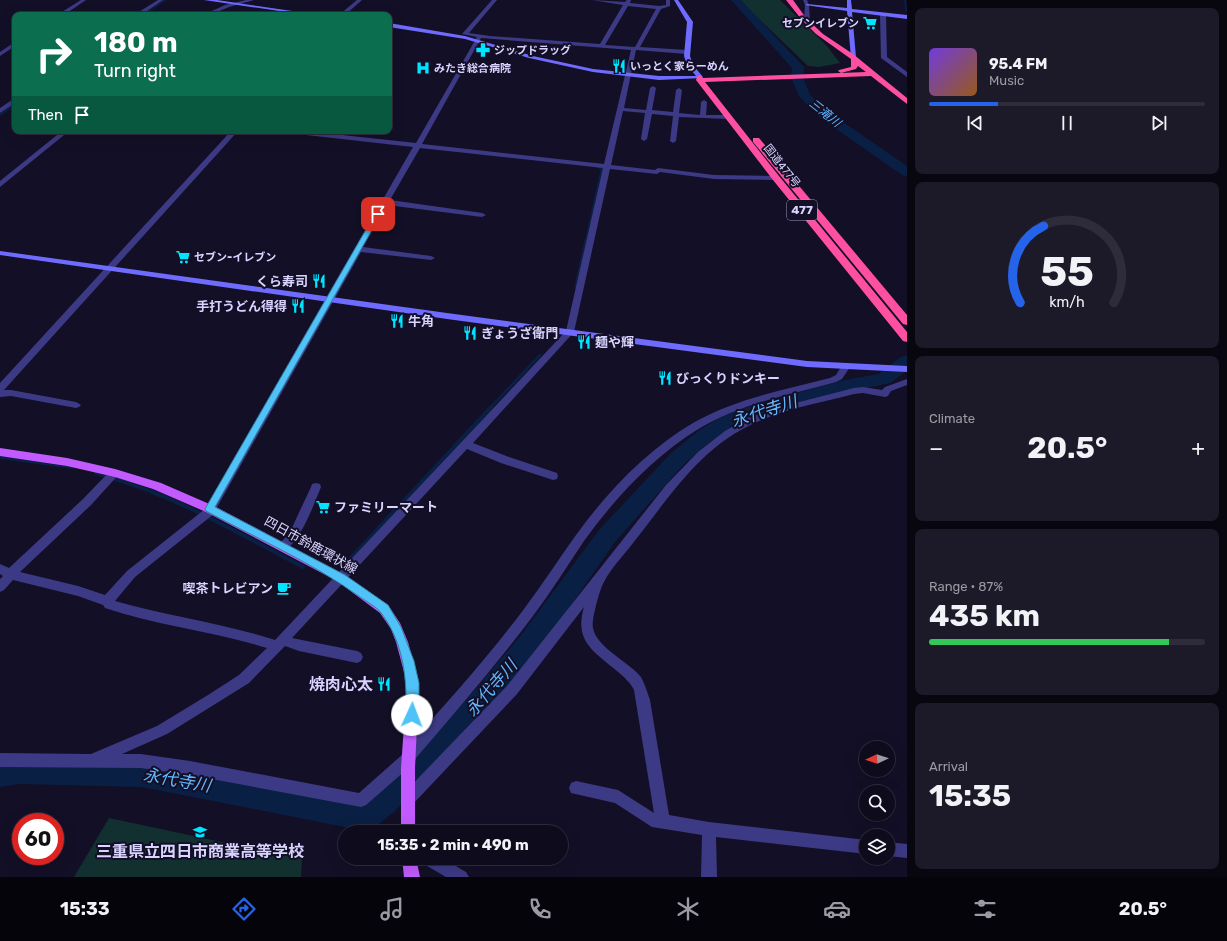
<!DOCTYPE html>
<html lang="en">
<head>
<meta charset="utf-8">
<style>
  :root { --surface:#0e0b1c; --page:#1c1929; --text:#f1f3f6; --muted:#9b9ba3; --line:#2e2b3b; --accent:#2563eb }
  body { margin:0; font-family:Rubik,"Noto Sans JP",sans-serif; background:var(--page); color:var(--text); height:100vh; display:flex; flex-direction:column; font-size:15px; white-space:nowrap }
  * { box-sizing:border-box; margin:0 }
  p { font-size:13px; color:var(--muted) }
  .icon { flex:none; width:22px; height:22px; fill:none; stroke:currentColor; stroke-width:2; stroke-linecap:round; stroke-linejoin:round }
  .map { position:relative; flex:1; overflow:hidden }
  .details { display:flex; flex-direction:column; gap:8px; padding:8px; background:#08060f; width:320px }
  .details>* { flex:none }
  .top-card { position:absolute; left:12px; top:12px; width:380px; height:122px; border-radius:8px; box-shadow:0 4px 16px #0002,0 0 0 1px var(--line); background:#0b6e4f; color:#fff; overflow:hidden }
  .needle { width:26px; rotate:266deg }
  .fabs { position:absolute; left:859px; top:741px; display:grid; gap:8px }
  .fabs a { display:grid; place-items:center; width:36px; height:36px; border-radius:50%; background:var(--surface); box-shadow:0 4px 16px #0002,0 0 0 1px var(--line); font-size:20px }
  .speed { position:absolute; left:12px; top:813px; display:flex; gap:8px; font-size:20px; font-weight:700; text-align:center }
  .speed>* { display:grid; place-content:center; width:52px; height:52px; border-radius:50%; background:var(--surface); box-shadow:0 4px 16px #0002,0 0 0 1px var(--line); line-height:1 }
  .speed .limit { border:6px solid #d22; background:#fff; color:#111 }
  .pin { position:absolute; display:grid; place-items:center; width:34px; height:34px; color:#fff; margin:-17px; border-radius:8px; box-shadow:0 2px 6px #0006 }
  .me { position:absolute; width:44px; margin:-22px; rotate:2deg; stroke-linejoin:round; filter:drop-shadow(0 0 3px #0008) }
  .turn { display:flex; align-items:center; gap:14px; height:84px; padding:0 16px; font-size:18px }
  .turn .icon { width:52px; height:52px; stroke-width:2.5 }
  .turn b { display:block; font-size:28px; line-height:34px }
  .then { display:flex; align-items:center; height:38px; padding:0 16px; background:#0003; gap:8px; font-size:15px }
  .big { font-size:30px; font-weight:700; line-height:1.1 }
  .details .widget { flex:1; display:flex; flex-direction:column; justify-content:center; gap:6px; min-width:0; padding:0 14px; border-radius:8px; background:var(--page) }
  .details .dial { align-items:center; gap:0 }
  .dial svg { height:104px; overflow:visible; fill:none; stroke:var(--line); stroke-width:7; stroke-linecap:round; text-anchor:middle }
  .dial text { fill:var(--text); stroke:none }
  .song { display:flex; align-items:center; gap:12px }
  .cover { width:48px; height:48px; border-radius:6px; background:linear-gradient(135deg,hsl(260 70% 55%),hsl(30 70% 35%)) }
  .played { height:4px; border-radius:2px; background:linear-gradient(90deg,var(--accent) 25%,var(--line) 25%) }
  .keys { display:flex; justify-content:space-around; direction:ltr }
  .heat { display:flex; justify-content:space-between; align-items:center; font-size:22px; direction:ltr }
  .charge { height:6px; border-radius:3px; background:linear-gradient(90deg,#34c759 87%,var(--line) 0) }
  .trip { position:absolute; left:338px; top:825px; width:230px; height:40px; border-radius:20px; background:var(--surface); box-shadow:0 4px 16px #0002,0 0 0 1px var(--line); font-weight:700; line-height:40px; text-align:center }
  .dock { display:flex; height:64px; justify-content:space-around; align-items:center; background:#06040b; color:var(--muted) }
  .dock .icon { width:28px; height:28px }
  .dock .current { color:var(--accent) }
  .dock b { font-size:18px; color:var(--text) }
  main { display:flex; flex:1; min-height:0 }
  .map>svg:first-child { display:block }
</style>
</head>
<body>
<main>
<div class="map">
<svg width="907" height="877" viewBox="0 0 907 877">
  <rect width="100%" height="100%" fill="#130f26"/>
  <g fill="#12302f">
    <polygon points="739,0 780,0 827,46 840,63 819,67 808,66"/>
    <polygon points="109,818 302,859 301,877 74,877"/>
  </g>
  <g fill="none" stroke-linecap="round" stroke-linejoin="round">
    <g stroke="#0a1f44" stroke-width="2">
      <polyline points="905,0 906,11"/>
      <polyline points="142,15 165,0"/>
      <polyline points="11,107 15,104"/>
    </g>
    <g stroke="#0a1f44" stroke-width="2.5">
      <polyline points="0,115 12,106"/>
      <polyline points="274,131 291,133"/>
      <polyline points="586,241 602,168 598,167"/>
    </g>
    <g stroke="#0a1f44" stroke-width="3">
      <polyline points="576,286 586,240"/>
      <polyline points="491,407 540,355"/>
    </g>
    <g stroke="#0a1f44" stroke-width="4">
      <polyline points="0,457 72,467"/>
      <polyline points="96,473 108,477"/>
      <path d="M115,479C182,499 241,535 303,567"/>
      <polyline points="349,560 492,406"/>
    </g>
    <g fill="#0a1f44" fill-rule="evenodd">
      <polygon points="731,0 741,0 802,65 804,67 803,77 810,95 827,111 907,166 907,176 902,175 819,117 799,96 791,77 792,68"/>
      <polygon points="907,355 907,370 891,383 841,393 741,423 712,441 685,463 615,542 539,651 491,708 394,812 375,827 365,831 142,787 20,784 0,787 0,759 20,756 142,759 361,802 374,792 473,692 521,635 599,530 671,453 698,431 727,413 840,381 878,374 901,357"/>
    </g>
    <g fill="#3d3a85" fill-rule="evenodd">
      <polygon points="81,0 86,0 64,15 57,15"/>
      <polygon points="158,0 163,0 141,15 134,15"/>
      <polygon points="246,0 254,0 229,7 210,15 203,15 225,5"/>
      <polygon points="357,0 362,0 345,15 339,15"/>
      <path d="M492,0H497L469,33L490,36L600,44L623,5L592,0L625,2L627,0H631L630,3L659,6L666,5V0H670V6L661,9L640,47L687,50L690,52L687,54L636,50L624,108L646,110L650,88L653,86L656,88L652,110L673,112L676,90L679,88L682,90L679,113L700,115L701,102L704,100L707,102L706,115H728L731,117L728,119L679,117L676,141L673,143L670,141L673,116L652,114L647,139L644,141L641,139L645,113L623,111L611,165L655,170L658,168L714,175L776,176L779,178L776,180L714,179L660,172L657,174L610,169L574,332L473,443L509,457L557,473L558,476L557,479L553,480L501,463L467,449L292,638L357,651L361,653L363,657L361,661L357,663L299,651L285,646L249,683L167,734L122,754H141L190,761L359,793L403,754L405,749C446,704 487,658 524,609C542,585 558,560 576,535C607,492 647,450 693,423C735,399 783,390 830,378L836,375L842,365H848L850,367L842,379L836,382C790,395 742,403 700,428C654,456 615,498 584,541C567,566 551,592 533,616C496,665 456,711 416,758L414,763L366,805L361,807L190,775L141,768L0,767V753L91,754L157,726L208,695L239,675L267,648C213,631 158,626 105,608L103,605L78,596L13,580L4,590L0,592V579L3,576L0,574V564L9,568L83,499L111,470H119L120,473L91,505L20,572L78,586L105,595L127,571L205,509L413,147L288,133L285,131H305L416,143L477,37L462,34ZM628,6L656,9L635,47L605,45ZM481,38L631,50L604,164L422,144ZM420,148L603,168L566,331L275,640C222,623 168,616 115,601L135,577L215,513L216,509L361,252L431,260L435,258L431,256L363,247L387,205L482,217L486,215L482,213L390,200Z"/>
      <polygon points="803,0 807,0 809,5 810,21 807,23 804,21 805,5"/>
      <polygon points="883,13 886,15 887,57 907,72 907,77 881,58 880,15"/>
      <polygon points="15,42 15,46 0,56 0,52"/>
      <polygon points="15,98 15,103 0,113 0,108"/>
      <polygon points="62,131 69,131 0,187 0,181"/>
      <polygon points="231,131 238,131 4,390 11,390 76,402 81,405 79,407 76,408 11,396 0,397 0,383"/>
      <path d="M907,379V385L891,391L888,396L885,397L863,393L854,394C816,404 776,410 741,430C695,455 665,503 633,543C624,555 611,568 604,582C600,588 591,621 593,628C596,647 629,662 641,677C645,684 647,692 650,700L669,815L709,822L866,840V854L716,837L717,877H701L702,835L652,827L615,803L571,793L569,788L571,783L576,781L618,790L654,813L634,690C630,682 623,676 617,671C593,651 574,641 584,607L517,694L413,804L408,806L403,804L401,799L403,794L507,686L666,485L698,452L725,431L748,418L776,408L854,388L863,387L882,390L885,387Z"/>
      <path d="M316,483L320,484L321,487C315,501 296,556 278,550L276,547L289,534L311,487L312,484Z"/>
      <polygon points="888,842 907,844 907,858 888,856"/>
      <polygon points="420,858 442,858 466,872 469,877 446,877 422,863"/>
    </g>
    <g fill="#6f6bff" fill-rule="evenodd">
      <polygon points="204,0 217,0 320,15 306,15"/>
      <polygon points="674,0 678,0 693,22 690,56 693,65 703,77 702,78 659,80 593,72 529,58 465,39 389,27 389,23 465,36 533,56 593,69 659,76 696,76 687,65 684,56 687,22"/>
      <polygon points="847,0 851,0 852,9 907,15 907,19 852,12 856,57 851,58 847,11 805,5 807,4 847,8"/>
      <polygon points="0,251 447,313 807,361 907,366 907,372 807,367 447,319 0,255"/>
    </g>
    <g fill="#c25bff" fill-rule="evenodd">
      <polygon points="0,448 67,458 115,469 161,483 214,506 345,575 388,605 400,623 408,642 419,683 415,768 415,832 401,832 401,768 407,683 396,642 391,629 380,613 337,581 206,512 153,489 115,477 67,466 0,456"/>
      <polygon points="402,858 416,858 420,877 404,877"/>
    </g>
    <g fill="#ff4fa3" fill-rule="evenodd">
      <path d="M786,0H793L806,18L823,34L853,54L907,98V104L871,76L705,82L779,176L907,332V342L903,341L773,180L696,80L697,77L700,75L703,78L841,73L838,71L839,70L851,67V59L816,34L802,20ZM858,66L866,72L841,73L856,69Z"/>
      <polygon points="753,138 759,138 907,315 907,325 903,324 753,142"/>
    </g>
  </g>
  <path fill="#4fc3f7" stroke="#337fa1" d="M378,212L381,214L215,507L345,575L388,605L401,627L414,661L419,683V715L417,719L412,721L408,719L406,715C407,679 404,644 382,614C377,607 367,602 360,597C313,563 258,539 206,511L205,509L375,214Z"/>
  <defs>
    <symbol id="supermarket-bare" viewBox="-9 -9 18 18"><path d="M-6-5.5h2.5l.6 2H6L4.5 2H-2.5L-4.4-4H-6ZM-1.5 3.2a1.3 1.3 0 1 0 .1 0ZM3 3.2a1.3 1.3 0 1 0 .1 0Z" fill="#00e5ff" stroke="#130f26" stroke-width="2.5" paint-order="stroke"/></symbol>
    <symbol id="pharmacy-bare" viewBox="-9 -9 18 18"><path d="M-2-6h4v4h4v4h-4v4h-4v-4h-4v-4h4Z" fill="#00e5ff" stroke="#130f26" stroke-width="2.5" paint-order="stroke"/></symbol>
    <symbol id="restaurant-bare" viewBox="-9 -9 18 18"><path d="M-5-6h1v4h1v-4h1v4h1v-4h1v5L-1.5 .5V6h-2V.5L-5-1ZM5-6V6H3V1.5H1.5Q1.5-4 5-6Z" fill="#00e5ff" stroke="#130f26" stroke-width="2.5" paint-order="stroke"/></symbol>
    <symbol id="hospital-bare" viewBox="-9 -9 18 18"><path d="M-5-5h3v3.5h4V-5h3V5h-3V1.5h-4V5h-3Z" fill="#00e5ff" stroke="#130f26" stroke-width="2.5" paint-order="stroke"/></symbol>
    <symbol id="cafe-bare" viewBox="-9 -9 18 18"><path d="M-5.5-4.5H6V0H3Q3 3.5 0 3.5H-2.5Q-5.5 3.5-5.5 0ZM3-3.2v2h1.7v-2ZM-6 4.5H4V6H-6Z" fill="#00e5ff" stroke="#130f26" stroke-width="2.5" paint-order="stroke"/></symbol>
    <symbol id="school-bare" viewBox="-9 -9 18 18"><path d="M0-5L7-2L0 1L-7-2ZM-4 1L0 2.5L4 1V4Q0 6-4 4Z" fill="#00e5ff" stroke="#130f26" stroke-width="2.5" paint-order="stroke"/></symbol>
  </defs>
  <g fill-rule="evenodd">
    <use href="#supermarket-bare" x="860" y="13" width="20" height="20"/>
    <use href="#pharmacy-bare" x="473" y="40" width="20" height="20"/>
    <use href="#restaurant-bare" x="609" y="56" width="20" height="20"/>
    <use href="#hospital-bare" x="413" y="58" width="20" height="20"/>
    <use href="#supermarket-bare" x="173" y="247" width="20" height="20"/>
    <use href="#restaurant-bare" x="309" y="271" width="20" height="20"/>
    <use href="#restaurant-bare" x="288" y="296" width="20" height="20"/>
    <use href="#restaurant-bare" x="387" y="311" width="20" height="20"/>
    <use href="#restaurant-bare" x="460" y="323" width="20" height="20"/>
    <use href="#restaurant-bare" x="574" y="332" width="20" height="20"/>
    <use href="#restaurant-bare" x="655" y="368" width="20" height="20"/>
    <use href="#supermarket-bare" x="313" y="497" width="20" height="20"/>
    <use href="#cafe-bare" x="274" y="578" width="20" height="20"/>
    <use href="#restaurant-bare" x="374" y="674" width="20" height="20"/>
    <use href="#school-bare" x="190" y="822" width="20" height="20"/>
  </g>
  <g text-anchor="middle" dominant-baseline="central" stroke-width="4" stroke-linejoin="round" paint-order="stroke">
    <g font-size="11" font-weight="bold" fill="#d9d4ff" stroke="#130f26" text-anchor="start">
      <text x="859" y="23" text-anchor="end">セブンイレブン</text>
      <text x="494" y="50">ジップドラッグ</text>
      <text x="630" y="66">いっとく家らーめん</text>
      <text x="434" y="68">みたき総合病院</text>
      <text x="194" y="257">セブン-イレブン</text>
    </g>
    <g font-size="11" fill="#d9d4ff" stroke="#130f26">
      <text transform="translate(782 166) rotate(52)">国道477号</text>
    </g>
    <g font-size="12" font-style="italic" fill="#62b6ff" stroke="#130f26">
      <text transform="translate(825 113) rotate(39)">三滝川</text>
    </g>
    <rect fill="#130f26" stroke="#9e99be" stroke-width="1" x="787" y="200" width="30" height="20" rx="3"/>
    <g font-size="12" font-weight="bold" fill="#d9d4ff">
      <text x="802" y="210">477</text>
    </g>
    <g font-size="13" font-weight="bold" fill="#d9d4ff" stroke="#130f26" text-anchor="start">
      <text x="308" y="281" text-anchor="end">くら寿司</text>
      <text x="287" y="306" text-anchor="end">手打うどん得得</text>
      <text x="408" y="321">牛角</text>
      <text x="481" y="333">ぎょうざ衛門</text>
      <text x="595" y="342">麺や輝</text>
      <text x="676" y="378">びっくりドンキー</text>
      <text x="334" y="507">ファミリーマート</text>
      <text x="273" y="588" text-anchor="end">喫茶トレビアン</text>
    </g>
    <g font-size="13" fill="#d9d4ff" stroke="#130f26">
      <text transform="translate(311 545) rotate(29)">四日市鈴鹿環状線</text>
    </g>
    <g font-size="16" font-weight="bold" fill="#d9d4ff" stroke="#130f26" text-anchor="end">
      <text x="373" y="684">焼肉心太</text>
      <text x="200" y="851" text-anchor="middle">三重県立四日市商業高等学校</text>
    </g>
    <g font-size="17" font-style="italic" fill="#62b6ff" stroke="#130f26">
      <text transform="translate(764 411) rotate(-18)">永代寺川</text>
      <text transform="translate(491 688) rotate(-49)">永代寺川</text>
      <text transform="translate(177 780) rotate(10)">永代寺川</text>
    </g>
  </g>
</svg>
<div class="fabs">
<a><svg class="needle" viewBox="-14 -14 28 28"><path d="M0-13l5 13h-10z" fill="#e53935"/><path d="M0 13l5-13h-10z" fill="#9b9ba3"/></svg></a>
<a><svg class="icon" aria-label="search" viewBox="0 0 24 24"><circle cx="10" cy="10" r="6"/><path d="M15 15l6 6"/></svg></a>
<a><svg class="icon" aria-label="layers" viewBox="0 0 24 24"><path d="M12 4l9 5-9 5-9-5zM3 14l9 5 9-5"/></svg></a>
</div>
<div class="speed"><div class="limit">60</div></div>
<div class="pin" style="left:378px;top:214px;background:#d93025"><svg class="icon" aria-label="arrive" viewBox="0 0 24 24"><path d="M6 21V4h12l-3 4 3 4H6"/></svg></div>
<svg class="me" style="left:412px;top:715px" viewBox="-20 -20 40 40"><circle r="19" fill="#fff"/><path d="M0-13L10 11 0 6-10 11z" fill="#4fc3f7"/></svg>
<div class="trip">15:35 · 2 min · 490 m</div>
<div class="top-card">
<div class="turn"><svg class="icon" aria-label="right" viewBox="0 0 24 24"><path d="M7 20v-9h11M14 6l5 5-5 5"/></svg><div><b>180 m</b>Turn right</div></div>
<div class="then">Then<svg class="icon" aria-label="arrive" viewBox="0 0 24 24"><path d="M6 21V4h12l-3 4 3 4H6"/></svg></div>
</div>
</div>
<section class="details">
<div class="widget">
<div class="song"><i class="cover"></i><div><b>95.4 FM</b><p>Music</p></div></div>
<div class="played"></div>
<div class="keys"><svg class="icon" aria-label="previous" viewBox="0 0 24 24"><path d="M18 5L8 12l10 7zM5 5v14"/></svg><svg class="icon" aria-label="pause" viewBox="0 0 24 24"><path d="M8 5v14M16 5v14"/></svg><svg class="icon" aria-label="next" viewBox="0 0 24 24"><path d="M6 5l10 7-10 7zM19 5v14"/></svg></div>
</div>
<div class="widget dial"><svg viewBox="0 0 100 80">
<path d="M14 69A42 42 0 1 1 86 69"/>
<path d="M14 69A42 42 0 0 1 32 10" stroke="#2563eb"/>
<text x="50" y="56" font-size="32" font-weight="700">55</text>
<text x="50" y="72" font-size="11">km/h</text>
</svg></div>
<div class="widget"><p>Climate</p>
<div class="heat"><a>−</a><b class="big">20.5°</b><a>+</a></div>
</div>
<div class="widget"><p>Range · 87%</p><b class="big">435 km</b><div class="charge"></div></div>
<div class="widget"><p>Arrival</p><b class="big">15:35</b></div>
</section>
</main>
<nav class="dock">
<b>15:33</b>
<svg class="icon current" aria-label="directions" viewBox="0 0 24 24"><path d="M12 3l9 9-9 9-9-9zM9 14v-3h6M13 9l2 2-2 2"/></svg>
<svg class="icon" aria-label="music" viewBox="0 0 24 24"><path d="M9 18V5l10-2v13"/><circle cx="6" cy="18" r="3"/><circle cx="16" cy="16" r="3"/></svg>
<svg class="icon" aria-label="phone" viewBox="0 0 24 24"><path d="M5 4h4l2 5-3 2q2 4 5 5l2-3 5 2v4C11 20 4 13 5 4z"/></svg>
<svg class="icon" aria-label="climate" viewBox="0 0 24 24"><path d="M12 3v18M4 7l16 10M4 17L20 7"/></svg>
<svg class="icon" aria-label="car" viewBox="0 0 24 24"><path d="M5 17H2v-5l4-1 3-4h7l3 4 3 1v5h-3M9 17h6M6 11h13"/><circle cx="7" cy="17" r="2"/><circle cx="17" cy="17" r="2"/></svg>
<svg class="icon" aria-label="filters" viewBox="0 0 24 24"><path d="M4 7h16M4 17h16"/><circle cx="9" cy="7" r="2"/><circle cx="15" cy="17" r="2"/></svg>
<b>20.5°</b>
</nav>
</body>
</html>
